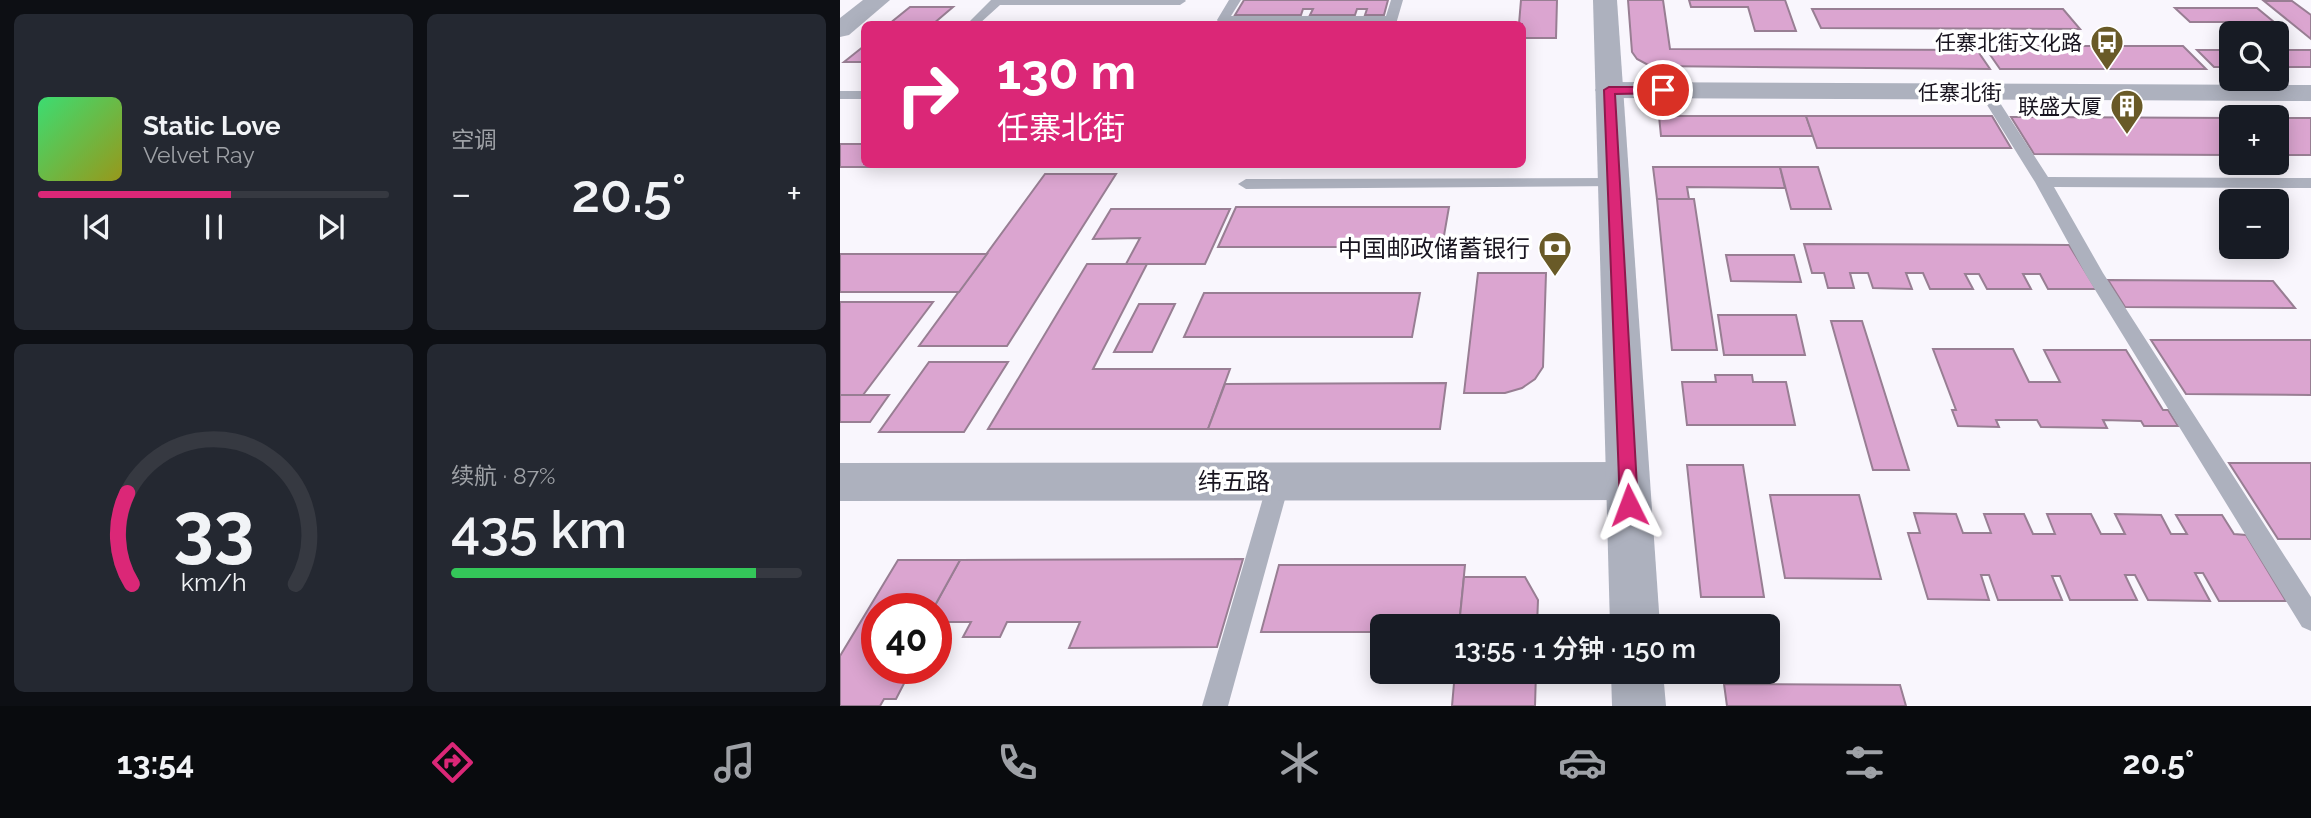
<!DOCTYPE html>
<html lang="zh">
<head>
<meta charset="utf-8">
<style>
  :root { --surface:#171b24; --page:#242831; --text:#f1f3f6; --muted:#9ea1a6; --line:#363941; --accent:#db2777 }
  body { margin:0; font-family:Raleway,"Noto Sans SC",sans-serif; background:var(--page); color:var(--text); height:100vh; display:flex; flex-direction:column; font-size:26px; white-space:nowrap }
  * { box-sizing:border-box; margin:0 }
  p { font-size:23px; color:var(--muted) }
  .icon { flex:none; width:38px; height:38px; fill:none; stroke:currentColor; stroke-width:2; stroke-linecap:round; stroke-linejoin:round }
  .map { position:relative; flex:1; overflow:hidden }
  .side { display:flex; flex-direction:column; gap:14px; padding:14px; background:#0d0f14; width:840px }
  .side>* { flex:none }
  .hud { position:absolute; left:21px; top:21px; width:665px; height:147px; border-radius:10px; box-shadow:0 4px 18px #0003; background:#db2777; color:#fff; overflow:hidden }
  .fabs { position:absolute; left:1379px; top:21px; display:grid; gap:14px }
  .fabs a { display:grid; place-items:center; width:70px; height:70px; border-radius:10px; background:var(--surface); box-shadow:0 4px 18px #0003; font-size:35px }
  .speed { position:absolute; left:21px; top:593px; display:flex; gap:14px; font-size:35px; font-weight:700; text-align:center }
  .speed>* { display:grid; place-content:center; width:91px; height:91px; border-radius:50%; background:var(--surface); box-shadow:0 4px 18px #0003; line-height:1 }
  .speed .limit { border:10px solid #d22; background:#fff; color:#111 }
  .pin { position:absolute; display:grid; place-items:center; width:60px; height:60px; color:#fff; margin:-30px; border:4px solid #fff; border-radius:50%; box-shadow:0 2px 7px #0007 }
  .me { position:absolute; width:77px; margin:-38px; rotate:357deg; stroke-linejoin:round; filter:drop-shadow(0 0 5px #0008) }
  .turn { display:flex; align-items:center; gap:24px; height:147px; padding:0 21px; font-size:32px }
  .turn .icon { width:91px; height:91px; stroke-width:2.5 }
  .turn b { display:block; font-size:49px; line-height:60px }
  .big { font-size:52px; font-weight:600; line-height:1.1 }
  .side .card { flex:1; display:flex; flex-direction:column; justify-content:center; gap:10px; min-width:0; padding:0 24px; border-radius:10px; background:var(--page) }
  .side .dial { align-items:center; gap:0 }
  .dial svg { height:182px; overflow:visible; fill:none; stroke:var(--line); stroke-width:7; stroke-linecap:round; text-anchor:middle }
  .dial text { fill:var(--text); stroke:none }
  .song { display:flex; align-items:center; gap:21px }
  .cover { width:84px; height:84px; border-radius:10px; background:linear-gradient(135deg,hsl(140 70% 55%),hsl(60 70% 35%)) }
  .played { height:7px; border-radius:4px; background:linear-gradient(90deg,var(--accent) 55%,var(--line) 55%) }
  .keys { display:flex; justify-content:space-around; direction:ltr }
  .heat { display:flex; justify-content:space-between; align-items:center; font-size:38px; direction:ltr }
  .charge { height:10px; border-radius:5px; background:linear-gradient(90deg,#34c759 87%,var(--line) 0) }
  .side .tiles { flex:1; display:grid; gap:14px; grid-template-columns:repeat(2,1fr) }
  .trip { position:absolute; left:530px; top:614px; width:410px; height:70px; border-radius:10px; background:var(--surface); box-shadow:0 4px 18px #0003; font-weight:600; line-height:70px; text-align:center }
  .dock { display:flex; height:112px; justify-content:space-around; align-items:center; background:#090b0e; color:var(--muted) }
  .dock .icon { width:49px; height:49px }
  .dock .current { color:var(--accent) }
  .dock b { font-size:32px; color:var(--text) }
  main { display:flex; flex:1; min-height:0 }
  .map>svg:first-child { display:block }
</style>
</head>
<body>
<main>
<section class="side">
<div class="tiles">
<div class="card">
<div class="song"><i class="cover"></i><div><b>Static Love</b><p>Velvet Ray</p></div></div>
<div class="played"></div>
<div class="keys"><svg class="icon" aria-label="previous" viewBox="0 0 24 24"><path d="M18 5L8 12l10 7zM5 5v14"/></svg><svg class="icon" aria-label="pause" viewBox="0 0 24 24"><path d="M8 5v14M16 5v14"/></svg><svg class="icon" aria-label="next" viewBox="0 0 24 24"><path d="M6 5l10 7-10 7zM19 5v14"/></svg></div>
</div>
<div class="card"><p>空调</p>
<div class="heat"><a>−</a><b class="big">20.5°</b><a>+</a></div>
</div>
<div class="card dial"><svg viewBox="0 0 100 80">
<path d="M14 69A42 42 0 1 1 86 69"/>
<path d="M14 69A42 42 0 0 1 12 29" stroke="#db2777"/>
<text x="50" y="56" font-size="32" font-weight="700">33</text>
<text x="50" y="72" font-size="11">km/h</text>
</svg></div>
<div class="card"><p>续航 · 87%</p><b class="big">435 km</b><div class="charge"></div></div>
</div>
</section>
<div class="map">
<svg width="1471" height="706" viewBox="0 0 1471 706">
  <rect width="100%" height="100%" fill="#f9f6fd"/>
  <g fill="#dba5d0" stroke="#987e93" stroke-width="2">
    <polygon points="404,0 548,0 544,15 525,15 527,9 517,9 515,15 470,15 473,9 463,9 461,15 395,15"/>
    <polygon points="681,0 717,0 716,38 682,38 682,24 679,24"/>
    <polygon points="788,0 823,0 830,49 1137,50 1150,69 810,66 797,59 792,52"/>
    <polygon points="849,0 945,0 956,31 915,31 908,7 851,7"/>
    <polygon points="1424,1 1452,1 1471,15 1471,39"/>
    <polygon points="70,7 113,7 93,24 49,24"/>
    <polygon points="1335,8 1417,8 1434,22 1350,22"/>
    <polygon points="972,9 1223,9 1240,29 981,28"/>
    <polygon points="24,46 24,62 4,62"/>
    <polygon points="1144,46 1343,46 1366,69 1160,69"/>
    <polygon points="1357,50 1391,50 1391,67 1374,67"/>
    <rect x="1437" y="50" width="34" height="17"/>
    <polygon points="819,116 966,116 973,136 821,136"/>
    <polygon points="966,116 1152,116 1171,148 977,148"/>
    <polygon points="1171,117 1391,118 1391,155 1194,154"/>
    <rect x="1437" y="118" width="34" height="37"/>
    <polygon points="0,144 24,144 24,164 290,164 288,167 0,167"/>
    <polygon points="813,167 940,167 945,188 847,187 849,199 817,199"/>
    <polygon points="940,167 978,167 991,209 951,209"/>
    <polygon points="205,174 276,174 167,346 79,346"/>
    <polygon points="817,199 854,199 877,350 832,350"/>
    <polygon points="396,207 609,207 602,247 378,247"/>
    <polygon points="271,209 390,209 365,264 286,264 300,238 253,239"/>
    <polygon points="964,244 1229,245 1256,289 1208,289 1200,274 1183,274 1191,289 1147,289 1139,274 1125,274 1133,289 1090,289 1083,273 1066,273 1072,289 1033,288 1028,273 1010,273 1014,288 988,288 984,273 972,273"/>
    <polygon points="0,254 147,254 119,292 0,292"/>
    <polygon points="886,255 954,255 961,282 891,281"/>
    <polygon points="247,264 307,264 253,369 390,369 368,429 148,429"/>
    <polygon points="638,273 706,273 703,367 695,379 682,388 665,393 624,393"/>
    <polygon points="1268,280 1433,281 1455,308 1285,307"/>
    <polygon points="364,293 580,293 572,337 344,337"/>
    <polygon points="0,302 93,302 23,395 0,395"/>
    <polygon points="299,304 335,304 312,352 274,352"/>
    <polygon points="878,315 956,315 965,355 884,355"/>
    <polygon points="991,321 1022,321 1069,470 1033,470"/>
    <polygon points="1311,340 1471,340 1471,395 1346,394"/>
    <polygon points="1093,349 1173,349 1189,382 1220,382 1204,350 1286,350 1323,410 1328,410 1338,426 1304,426 1301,421 1263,420 1267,428 1201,427 1197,420 1156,420 1159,427 1118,426 1112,410 1116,410"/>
    <polygon points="89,362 168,362 124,432 39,432"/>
    <polygon points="875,375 912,375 913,382 946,382 955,425 847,425 842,382 876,382"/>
    <polygon points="606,383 600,429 368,429 385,384"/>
    <polygon points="0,395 49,395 30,422 0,422"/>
    <polygon points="1389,463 1471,463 1471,539 1438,539"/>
    <polygon points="847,465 903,465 924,597 861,597"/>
    <polygon points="930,495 1019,495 1041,579 945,578"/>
    <polygon points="1074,513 1116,514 1123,533 1151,533 1144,514 1184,514 1193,534 1215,534 1207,514 1251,514 1261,534 1285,534 1275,514 1321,515 1331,534 1347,534 1336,515 1382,515 1394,534 1406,535 1446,601 1379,601 1363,573 1355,573 1370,601 1308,600 1295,575 1285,575 1297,600 1230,600 1220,576 1212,576 1222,600 1158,600 1149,575 1141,575 1149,600 1088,599 1068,533 1080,533"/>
    <polygon points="403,559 377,647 229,648 240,622 167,622 160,637 123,637 131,622 96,622 96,609 93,609 120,560"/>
    <polygon points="58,560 120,560 93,609 37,609 37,668 72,668 56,699 44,699 40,706 0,706 0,656"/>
    <polygon points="439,565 625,565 619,626 542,626 542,632 421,632"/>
    <polygon points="624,577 685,577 698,600 697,626 619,626"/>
    <polygon points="615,672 696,672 695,706 612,706"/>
    <polygon points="884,684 1060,685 1066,706 887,706"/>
  </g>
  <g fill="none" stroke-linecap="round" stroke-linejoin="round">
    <g fill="#adb1be" fill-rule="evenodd">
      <polygon points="151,0 345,0 346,1 340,5 160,5 139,24 127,24"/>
      <polygon points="389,0 401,0 391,16 546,16 551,0 563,0 556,24 379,23 377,20"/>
      <polygon points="1146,88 1151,89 1208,177 1471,178 1471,188 1214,187 1263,273 1471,597 1471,631 1462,627 1246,275 1195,182 1139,92"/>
      <rect x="0" y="91" width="24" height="8"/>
      <polygon points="774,178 782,183 780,186 406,189 398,184 406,179"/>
      <polygon points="439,472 447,474 450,481 388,706 362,706 428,481 431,474"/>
    </g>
    <g fill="#adb1be" fill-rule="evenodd">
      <polygon points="769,82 1471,85 1471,101 769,98 759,96 755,90 759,84"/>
      <polygon points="788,462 804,468 810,481 804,494 788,500 0,501 0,463"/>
    </g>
    <g fill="#adb1be" fill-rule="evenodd">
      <polygon points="23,0 50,0 9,35 0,37 0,18"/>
      <polygon points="753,0 777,0 820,626 770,626"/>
      <polygon points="771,672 823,672 826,706 772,706"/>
    </g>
  </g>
  <polygon fill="#db2777" stroke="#8e194d" stroke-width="2" points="823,87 827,88 827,93 775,94 798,505 796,511 789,513 782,511 780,505 764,90 769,87"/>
  <defs>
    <symbol id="bus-pin" viewBox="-11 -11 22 30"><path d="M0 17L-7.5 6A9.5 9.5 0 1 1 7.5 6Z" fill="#695a27" stroke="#fff"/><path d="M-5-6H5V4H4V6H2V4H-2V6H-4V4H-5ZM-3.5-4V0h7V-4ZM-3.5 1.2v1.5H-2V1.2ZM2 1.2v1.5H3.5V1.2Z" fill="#fff"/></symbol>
    <symbol id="building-pin" viewBox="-11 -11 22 30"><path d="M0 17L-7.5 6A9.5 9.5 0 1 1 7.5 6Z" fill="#695a27" stroke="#fff"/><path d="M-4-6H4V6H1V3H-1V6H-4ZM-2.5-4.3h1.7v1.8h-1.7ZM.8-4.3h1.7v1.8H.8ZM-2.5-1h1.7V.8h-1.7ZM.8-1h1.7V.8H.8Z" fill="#fff"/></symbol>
    <symbol id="bank-pin" viewBox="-11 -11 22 30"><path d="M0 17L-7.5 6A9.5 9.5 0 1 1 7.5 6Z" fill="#695a27" stroke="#fff"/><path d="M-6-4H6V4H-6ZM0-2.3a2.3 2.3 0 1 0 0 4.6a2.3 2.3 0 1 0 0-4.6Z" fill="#fff"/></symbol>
  </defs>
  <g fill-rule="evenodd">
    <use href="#bus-pin" x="1248" y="23" width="38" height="52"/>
    <use href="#building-pin" x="1268" y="87" width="38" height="52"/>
    <use href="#bank-pin" x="696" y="229" width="38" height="52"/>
  </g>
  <g text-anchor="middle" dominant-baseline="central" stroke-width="7" stroke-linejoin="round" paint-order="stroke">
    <g font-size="21" fill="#18141f" stroke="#fff" text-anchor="end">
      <text x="1242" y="42">任寨北街文化路</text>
      <text x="1262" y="106">联盛大厦</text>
    </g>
    <g font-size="21" fill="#18141f" stroke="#fff">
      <text x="1120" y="92">任寨北街</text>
    </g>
    <g font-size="24" fill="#18141f" stroke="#fff" text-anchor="end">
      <text x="690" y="248">中国邮政储蓄银行</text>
    </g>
    <g font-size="24" fill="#18141f" stroke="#fff">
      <text x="394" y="481">纬五路</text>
    </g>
  </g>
</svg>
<div class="fabs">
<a><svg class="icon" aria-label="search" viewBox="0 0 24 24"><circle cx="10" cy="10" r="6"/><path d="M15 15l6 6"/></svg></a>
<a>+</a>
<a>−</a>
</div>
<div class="speed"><div class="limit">40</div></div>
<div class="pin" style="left:823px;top:90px;background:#d93025"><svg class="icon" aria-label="arrive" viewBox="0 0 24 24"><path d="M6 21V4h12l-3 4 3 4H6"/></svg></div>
<svg class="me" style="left:789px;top:505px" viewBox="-20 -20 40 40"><path d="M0-17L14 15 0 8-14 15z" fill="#db2777" stroke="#fff" stroke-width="4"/></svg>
<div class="trip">13:55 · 1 分钟 · 150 m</div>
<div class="hud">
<div class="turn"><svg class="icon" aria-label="right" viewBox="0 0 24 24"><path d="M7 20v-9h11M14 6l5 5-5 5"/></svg><div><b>130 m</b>任寨北街</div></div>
</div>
</div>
</main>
<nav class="dock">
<b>13:54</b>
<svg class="icon current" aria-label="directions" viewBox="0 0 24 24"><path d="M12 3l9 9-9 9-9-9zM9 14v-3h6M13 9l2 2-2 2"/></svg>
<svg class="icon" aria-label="music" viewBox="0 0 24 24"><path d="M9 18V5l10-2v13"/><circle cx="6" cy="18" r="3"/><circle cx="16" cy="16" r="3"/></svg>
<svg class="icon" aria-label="phone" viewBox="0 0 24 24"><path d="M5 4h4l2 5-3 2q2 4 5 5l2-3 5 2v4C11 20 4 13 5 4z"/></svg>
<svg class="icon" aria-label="climate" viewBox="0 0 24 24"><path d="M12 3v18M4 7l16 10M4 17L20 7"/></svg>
<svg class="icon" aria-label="car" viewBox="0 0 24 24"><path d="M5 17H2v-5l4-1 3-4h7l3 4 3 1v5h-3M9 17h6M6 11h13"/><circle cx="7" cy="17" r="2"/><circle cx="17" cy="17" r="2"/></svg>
<svg class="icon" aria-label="filters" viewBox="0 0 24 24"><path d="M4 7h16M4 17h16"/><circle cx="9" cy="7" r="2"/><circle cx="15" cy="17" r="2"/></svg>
<b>20.5°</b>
</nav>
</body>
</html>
